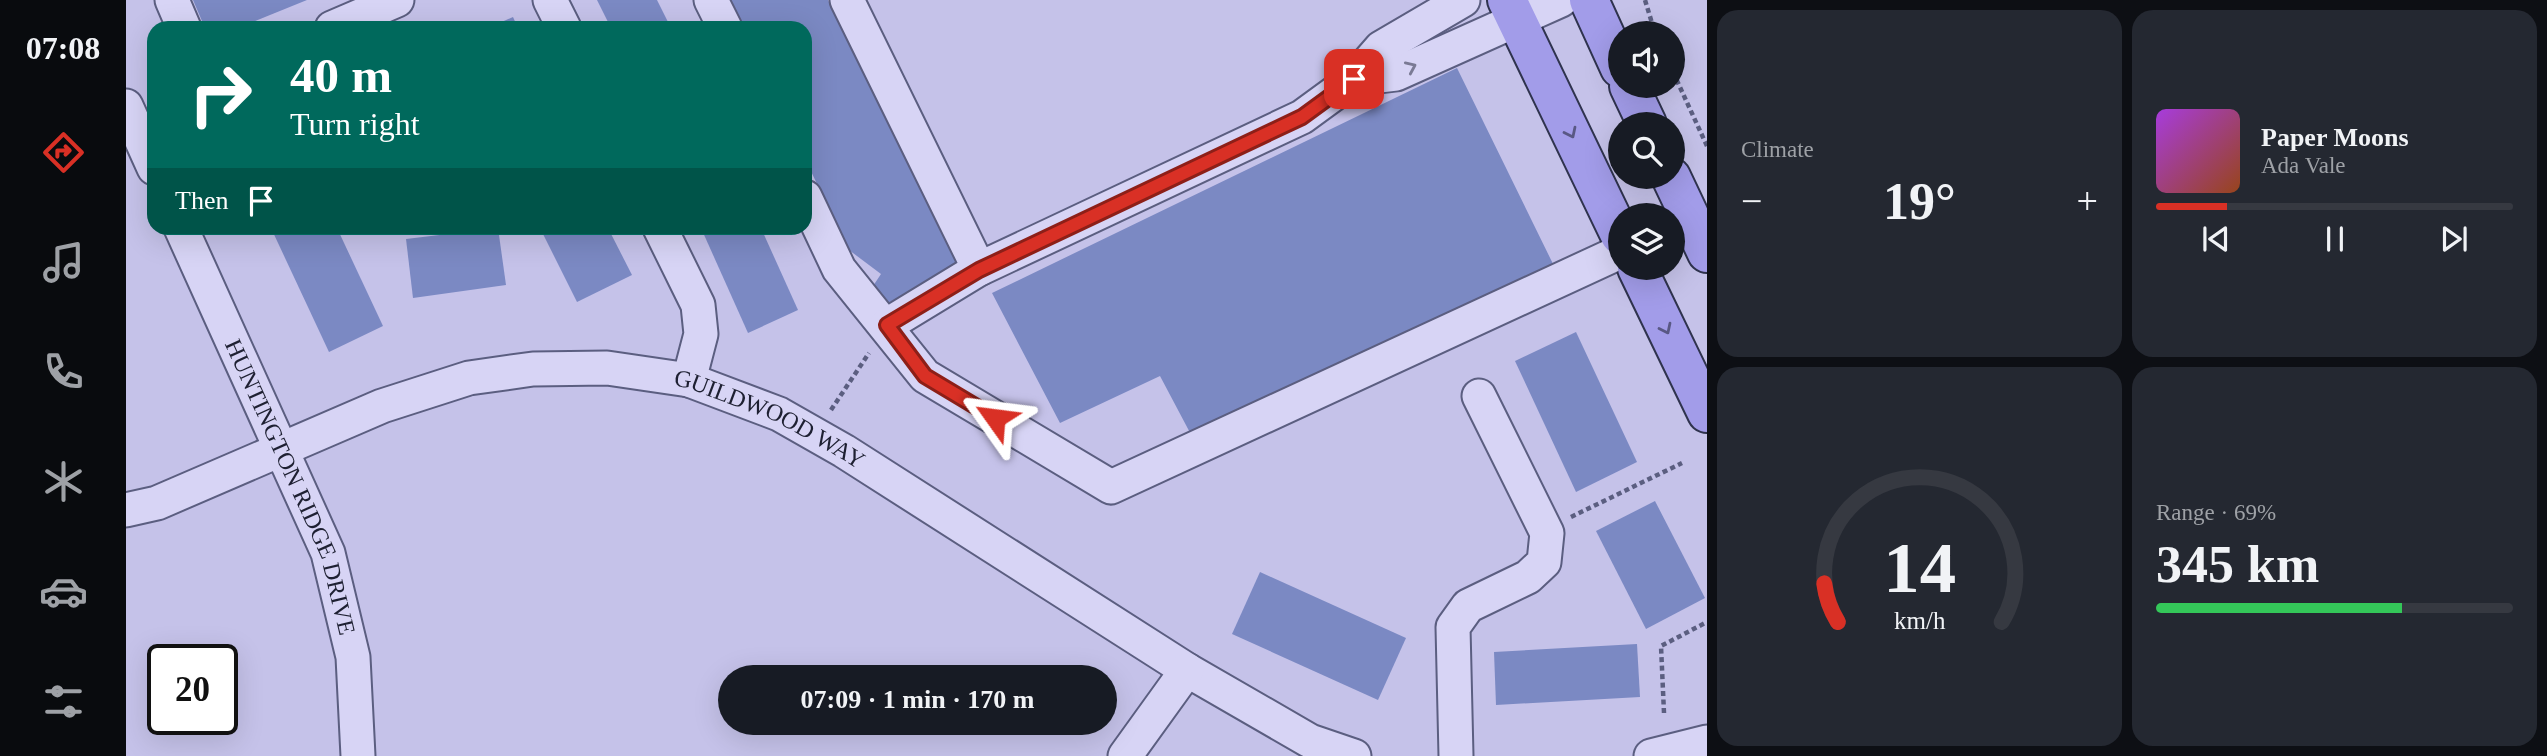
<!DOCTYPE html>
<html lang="en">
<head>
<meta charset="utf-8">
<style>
  :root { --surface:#171b24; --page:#242831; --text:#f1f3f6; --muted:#9ea1a6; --line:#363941; --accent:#d93025 }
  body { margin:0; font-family:"Times New Roman",serif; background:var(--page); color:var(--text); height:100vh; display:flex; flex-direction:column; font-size:26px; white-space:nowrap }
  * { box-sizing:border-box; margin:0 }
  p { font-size:23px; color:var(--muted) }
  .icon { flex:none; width:38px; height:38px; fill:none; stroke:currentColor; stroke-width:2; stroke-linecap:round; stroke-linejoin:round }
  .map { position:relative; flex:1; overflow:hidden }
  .side { display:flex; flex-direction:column; gap:10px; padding:10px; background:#0d0f14; width:840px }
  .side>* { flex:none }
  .top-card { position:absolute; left:21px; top:21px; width:665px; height:214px; border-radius:21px; box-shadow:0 7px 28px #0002; background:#00695c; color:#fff; overflow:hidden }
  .fabs { position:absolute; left:1482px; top:21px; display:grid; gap:14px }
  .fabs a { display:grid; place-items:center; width:77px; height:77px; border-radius:50%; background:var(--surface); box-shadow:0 7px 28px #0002; font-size:35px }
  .speed { position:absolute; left:21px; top:644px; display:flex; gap:14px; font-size:35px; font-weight:700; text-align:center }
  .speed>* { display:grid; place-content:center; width:91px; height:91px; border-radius:50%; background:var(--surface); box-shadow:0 7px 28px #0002; line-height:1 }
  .speed .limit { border:4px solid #111; border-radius:10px; background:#fff; color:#111 }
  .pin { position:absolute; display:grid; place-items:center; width:60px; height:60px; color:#fff; margin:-30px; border-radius:14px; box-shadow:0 4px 10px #0006 }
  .me { position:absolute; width:77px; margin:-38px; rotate:301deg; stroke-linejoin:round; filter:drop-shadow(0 0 5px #0008) }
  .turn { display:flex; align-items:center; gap:24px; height:147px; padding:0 28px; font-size:32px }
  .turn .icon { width:91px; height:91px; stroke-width:2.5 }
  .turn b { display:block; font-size:49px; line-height:60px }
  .then { display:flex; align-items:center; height:66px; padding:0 28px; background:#0003; gap:14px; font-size:26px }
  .big { font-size:52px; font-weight:800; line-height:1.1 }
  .side .widget { flex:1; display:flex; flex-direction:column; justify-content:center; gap:10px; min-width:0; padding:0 24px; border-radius:21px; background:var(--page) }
  .side .dial { align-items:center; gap:0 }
  .dial svg { height:182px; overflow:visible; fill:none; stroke:var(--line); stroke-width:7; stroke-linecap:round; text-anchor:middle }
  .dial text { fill:var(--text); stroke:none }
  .song { display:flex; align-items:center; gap:21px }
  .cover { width:84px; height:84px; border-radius:10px; background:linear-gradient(135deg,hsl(280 70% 55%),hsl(20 70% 35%)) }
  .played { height:7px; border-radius:4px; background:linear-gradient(90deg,var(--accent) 20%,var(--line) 20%) }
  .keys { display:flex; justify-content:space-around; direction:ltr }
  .heat { display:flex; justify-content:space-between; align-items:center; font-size:38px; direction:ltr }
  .charge { height:10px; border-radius:5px; background:linear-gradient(90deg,#34c759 69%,var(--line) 0) }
  .side .tiles { flex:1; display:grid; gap:10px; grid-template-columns:repeat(2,1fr) }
  .trip { position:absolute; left:592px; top:665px; width:399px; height:70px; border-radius:35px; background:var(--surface); box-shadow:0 7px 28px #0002; font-weight:800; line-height:70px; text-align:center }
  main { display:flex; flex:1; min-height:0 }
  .menu { display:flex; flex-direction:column; width:126px; justify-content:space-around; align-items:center; background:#090b0e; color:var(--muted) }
  .menu .icon { width:49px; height:49px }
  .menu .active { color:var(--accent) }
  .menu b { font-size:32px; color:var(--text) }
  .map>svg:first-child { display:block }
</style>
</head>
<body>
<main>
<nav class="menu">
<b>07:08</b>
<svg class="icon active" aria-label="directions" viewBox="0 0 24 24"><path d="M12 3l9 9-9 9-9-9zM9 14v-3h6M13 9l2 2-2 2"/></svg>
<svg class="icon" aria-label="music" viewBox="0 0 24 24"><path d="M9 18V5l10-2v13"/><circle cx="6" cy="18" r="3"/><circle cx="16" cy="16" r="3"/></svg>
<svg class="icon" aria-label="phone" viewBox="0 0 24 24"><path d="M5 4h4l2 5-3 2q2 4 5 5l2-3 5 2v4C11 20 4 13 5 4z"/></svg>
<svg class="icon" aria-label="climate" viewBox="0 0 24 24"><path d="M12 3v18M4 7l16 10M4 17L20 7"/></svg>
<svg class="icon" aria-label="car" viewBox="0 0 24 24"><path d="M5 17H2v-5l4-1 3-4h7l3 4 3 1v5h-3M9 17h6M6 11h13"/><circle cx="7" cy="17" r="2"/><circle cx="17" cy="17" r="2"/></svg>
<svg class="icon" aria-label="filters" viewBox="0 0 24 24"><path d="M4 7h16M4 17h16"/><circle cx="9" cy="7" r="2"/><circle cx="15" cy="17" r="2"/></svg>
</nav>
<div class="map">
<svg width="1581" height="756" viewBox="0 0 1581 756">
  <rect width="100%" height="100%" fill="#c5c2e9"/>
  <g fill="#7b89c3">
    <polygon points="67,0 181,0 112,28 79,28"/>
    <polygon points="471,0 531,0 545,28 485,28"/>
    <polygon points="601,0 702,0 834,270 757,305 741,295 755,274 723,250 679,159 679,28 615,28"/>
    <polygon points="387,17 392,28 362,28"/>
    <polygon points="1331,68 1429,268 1070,444 1034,376 934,423 866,293"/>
    <polygon points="145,228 211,228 257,326 203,352"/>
    <polygon points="372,228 380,285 287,298 280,239"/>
    <polygon points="414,228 482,228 506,275 451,302"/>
    <polygon points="575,228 635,228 672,310 622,333"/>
    <polygon points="1450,332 1511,462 1450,492 1389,361"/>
    <polygon points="1529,501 1579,598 1520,629 1470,531"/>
    <polygon points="1134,572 1280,638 1252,700 1106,634"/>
    <polygon points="1511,644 1514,697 1370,705 1368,652"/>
  </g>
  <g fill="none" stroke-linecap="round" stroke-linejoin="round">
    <defs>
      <g id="minor">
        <polyline points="46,0 58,28"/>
        <polyline points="424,0 438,28"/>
        <polyline points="585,0 599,28"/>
        <polyline points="721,0 853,269"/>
        <polyline points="206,28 271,0"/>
        <polyline points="1228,79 1270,74 1435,0"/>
        <polyline points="0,106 28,168"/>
        <polyline points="679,197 713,269 799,376 985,487 1494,252"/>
        <path id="s1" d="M55,228L202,553L227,657L232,756"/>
        <polyline points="534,228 572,305 575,334 563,380"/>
        <polyline points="761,325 853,269 1176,117 1228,79 1255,48 1337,0"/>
        <path id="s2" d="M0,510L31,503L256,406L343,378L407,369L481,368L563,380L653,414L718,451L1061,670L1184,741L1228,756"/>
        <polyline points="999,756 1061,670"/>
        <polyline points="1330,756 1327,627 1342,606 1402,577 1418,562 1421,533 1353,396"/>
        <polyline points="1525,756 1581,742"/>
      </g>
      <g id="major">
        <polyline points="1381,0 1494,235"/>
        <polyline points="1463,0 1494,68"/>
        <polyline points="1503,86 1521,124"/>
        <polyline points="1545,177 1581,253"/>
        <polyline points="1511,268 1581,413"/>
      </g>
    </defs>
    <use href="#minor" stroke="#5b5e80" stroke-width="37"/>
    <use href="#major" stroke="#2f334e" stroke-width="42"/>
    <g stroke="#5b5e80" stroke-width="4.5" stroke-dasharray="5 3.5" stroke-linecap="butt">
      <polyline points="1519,0 1529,33"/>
      <polyline points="1547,72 1581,146"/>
      <polyline points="705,410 743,353"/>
      <polyline points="1445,517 1556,463"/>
      <polyline points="1538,713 1535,646 1581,622"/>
    </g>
    <use href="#minor" stroke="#d7d4f5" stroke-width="33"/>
    <use href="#major" stroke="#a29ce9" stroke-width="38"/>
  </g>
  <defs><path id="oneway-chevron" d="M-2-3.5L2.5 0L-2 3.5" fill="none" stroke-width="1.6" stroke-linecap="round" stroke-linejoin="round" transform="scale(1.75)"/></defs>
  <use stroke="#7a7a94" href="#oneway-chevron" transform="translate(1285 67) rotate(-24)"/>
  <g stroke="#595884">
    <use href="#oneway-chevron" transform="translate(1445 133) rotate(64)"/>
    <use href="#oneway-chevron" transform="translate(1540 329) rotate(64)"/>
  </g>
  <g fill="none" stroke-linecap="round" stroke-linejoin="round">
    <defs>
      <polyline id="route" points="869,418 799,376 761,325 853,270 1176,117 1228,79"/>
    </defs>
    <use href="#route" stroke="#8d1f18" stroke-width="18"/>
    <use href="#route" stroke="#d93025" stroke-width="12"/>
  </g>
  <g text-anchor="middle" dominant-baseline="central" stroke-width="7" stroke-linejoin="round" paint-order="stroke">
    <g font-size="24" fill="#1e2032" stroke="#d3d0f1">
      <text stroke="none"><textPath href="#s2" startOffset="679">GUILDWOOD WAY</textPath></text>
      <text stroke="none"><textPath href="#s1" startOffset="282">HUNTINGTON RIDGE DRIVE</textPath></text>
    </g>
  </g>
</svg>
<div class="fabs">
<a><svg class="icon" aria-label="sound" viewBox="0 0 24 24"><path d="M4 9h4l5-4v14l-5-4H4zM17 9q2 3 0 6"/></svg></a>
<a><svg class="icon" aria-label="search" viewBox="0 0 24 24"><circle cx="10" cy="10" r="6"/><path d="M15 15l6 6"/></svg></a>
<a><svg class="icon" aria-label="layers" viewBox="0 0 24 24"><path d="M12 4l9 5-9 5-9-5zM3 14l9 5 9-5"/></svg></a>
</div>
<div class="speed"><div class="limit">20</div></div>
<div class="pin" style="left:1228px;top:79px;background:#d93025"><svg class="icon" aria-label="arrive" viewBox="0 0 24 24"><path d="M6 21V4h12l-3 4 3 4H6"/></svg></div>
<svg class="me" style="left:869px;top:418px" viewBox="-20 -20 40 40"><path d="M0-17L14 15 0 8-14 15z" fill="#d93025" stroke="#fff" stroke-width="4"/></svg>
<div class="trip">07:09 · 1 min · 170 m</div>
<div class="top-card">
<div class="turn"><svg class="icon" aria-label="right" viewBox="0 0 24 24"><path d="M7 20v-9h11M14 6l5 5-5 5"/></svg><div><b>40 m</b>Turn right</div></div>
<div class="then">Then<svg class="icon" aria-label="arrive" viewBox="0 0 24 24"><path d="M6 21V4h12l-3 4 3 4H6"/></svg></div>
</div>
</div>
<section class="side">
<div class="tiles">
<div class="widget"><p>Climate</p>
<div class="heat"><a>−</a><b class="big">19°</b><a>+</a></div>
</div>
<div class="widget">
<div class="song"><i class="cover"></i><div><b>Paper Moons</b><p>Ada Vale</p></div></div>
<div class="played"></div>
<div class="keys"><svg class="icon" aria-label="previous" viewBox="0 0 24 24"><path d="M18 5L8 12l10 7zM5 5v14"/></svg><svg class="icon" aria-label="pause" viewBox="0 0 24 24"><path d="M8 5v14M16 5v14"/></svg><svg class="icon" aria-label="next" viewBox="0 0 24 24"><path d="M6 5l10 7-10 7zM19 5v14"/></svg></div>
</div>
<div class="widget dial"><svg viewBox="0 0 100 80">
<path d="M14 69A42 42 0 1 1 86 69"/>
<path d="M14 69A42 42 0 0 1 8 52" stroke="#d93025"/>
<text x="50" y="56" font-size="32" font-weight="700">14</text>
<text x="50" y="72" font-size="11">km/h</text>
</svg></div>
<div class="widget"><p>Range · 69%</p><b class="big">345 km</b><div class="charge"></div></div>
</div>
</section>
</main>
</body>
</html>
